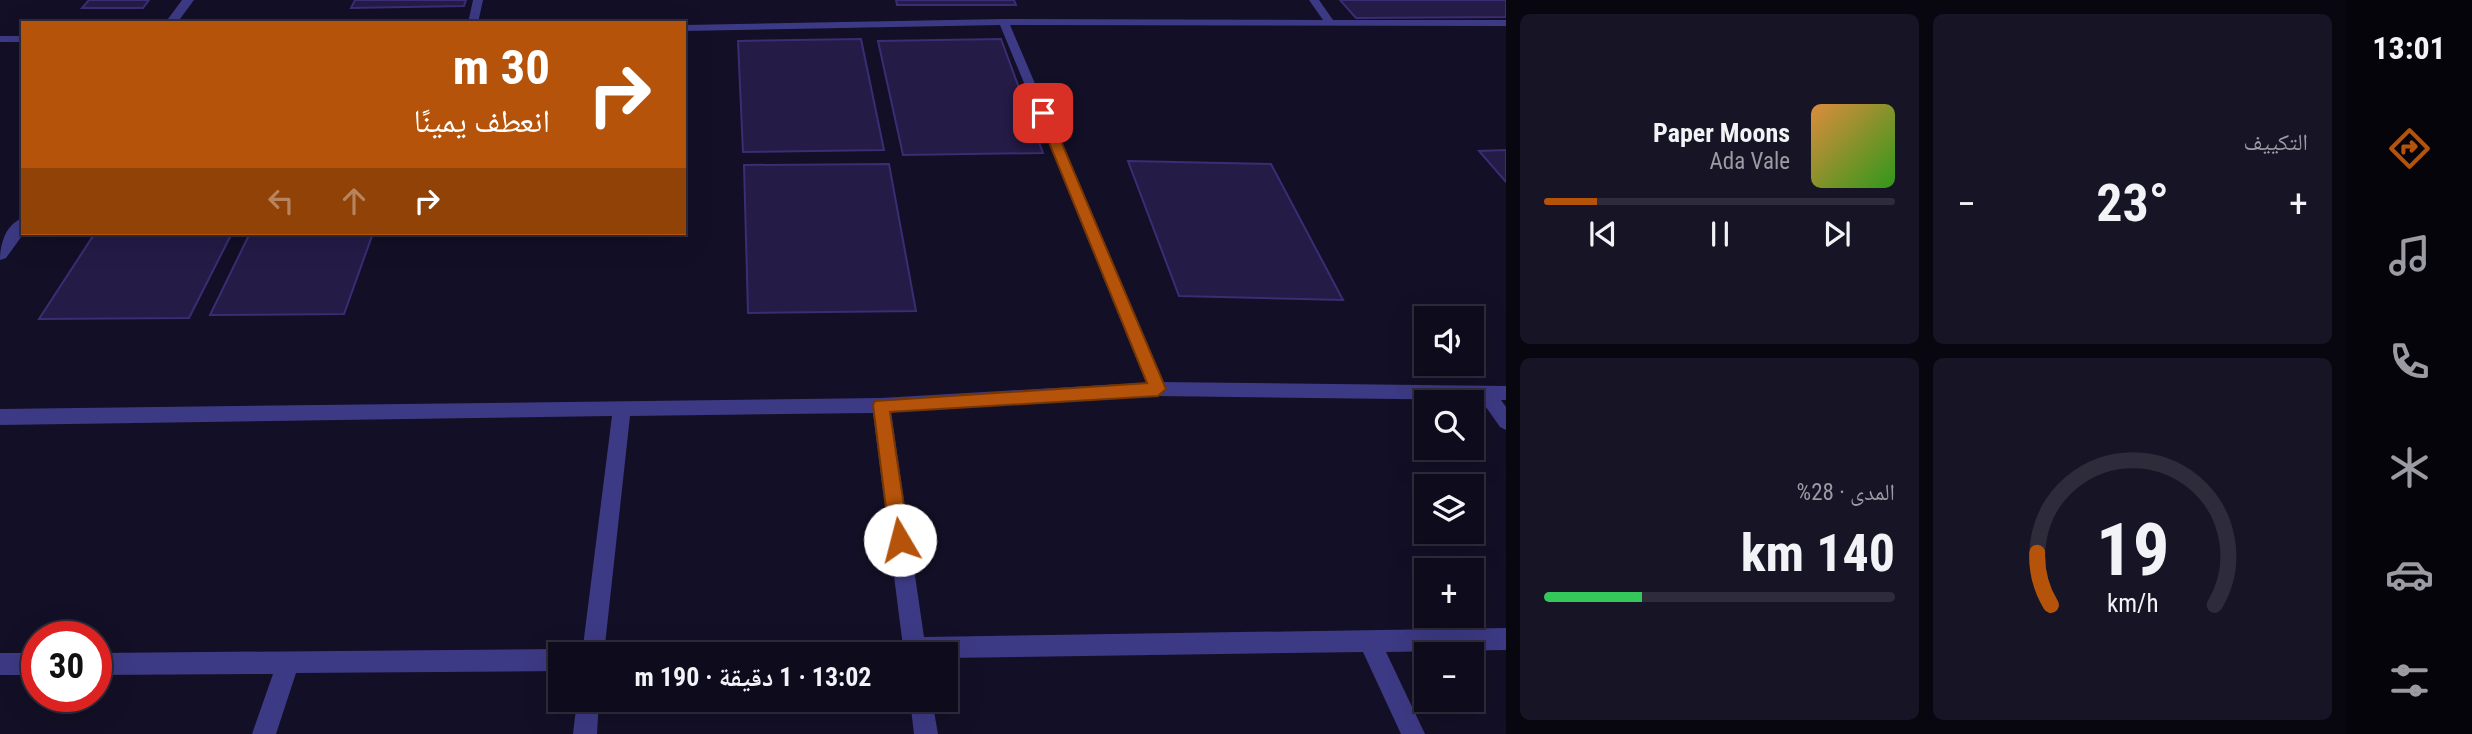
<!DOCTYPE html>
<html lang="ar">
<head>
<meta charset="utf-8">
<style>
  :root { --surface:#0e0b1c; --page:#171425; --text:#f1f3f6; --muted:#9b9ba3; --line:#2e2b3b; --accent:#b45309 }
  body { margin:0; font-family:"Roboto Condensed","Noto Naskh Arabic",sans-serif; background:var(--page); color:var(--text); direction:rtl; height:100vh; display:flex; flex-direction:column; font-size:26px; white-space:nowrap }
  * { box-sizing:border-box; margin:0 }
  p { font-size:23px; color:var(--muted) }
  .icon { flex:none; width:38px; height:38px; fill:none; stroke:currentColor; stroke-width:2; stroke-linecap:round; stroke-linejoin:round }
  .map { position:relative; flex:1; overflow:hidden; direction:ltr }
  .sheet { display:flex; flex-direction:column; gap:14px; padding:14px; background:#08060f; width:840px }
  .sheet>* { flex:none }
  .hud { position:absolute; left:21px; top:21px; width:665px; height:214px; border-radius:0px; box-shadow:0 7px 28px #0002,0 0 0 2px var(--line); direction:rtl; background:#b45309; color:#fff; overflow:hidden }
  .buttons { position:absolute; left:1414px; top:306px; display:grid; gap:14px }
  .buttons a { display:grid; place-items:center; width:70px; height:70px; border-radius:0px; background:var(--surface); box-shadow:0 7px 28px #0002,0 0 0 2px var(--line); font-size:35px }
  .speed { position:absolute; left:21px; top:621px; display:flex; gap:14px; font-size:35px; font-weight:700; text-align:center }
  .speed>* { display:grid; place-content:center; width:91px; height:91px; border-radius:50%; background:var(--surface); box-shadow:0 7px 28px #0002,0 0 0 2px var(--line); line-height:1 }
  .speed .limit { border:10px solid #d22; background:#fff; color:#111 }
  .pin { position:absolute; display:grid; place-items:center; width:60px; height:60px; color:#fff; margin:-30px; border-radius:14px; box-shadow:0 4px 10px #0006 }
  .me { position:absolute; width:77px; margin:-38px; rotate:352deg; stroke-linejoin:round; filter:drop-shadow(0 0 5px #0008) }
  .turn { display:flex; align-items:center; gap:24px; height:147px; padding:0 21px; font-size:32px }
  .turn .icon { width:91px; height:91px; stroke-width:2.5 }
  .turn b { display:block; font-size:49px; line-height:60px }
  .lanes { display:flex; align-items:center; height:66px; padding:0 21px; background:#0003; justify-content:center; gap:35px; direction:ltr }
  .lanes .off { opacity:.35 }
  .big { font-size:52px; font-weight:700; line-height:1.1 }
  .sheet .widget { flex:1; display:flex; flex-direction:column; justify-content:center; gap:10px; min-width:0; padding:0 24px; border-radius:10px; background:var(--page) }
  .sheet .dial { align-items:center; gap:0 }
  .dial svg { height:182px; overflow:visible; fill:none; stroke:var(--line); stroke-width:7; stroke-linecap:round; text-anchor:middle }
  .dial text { fill:var(--text); stroke:none }
  .song { display:flex; align-items:center; gap:21px }
  .cover { width:84px; height:84px; border-radius:10px; background:linear-gradient(135deg,hsl(30 70% 55%),hsl(110 70% 35%)) }
  .played { height:7px; border-radius:4px; background:linear-gradient(90deg,var(--accent) 15%,var(--line) 15%) }
  .keys { display:flex; justify-content:space-around; direction:ltr }
  .heat { display:flex; justify-content:space-between; align-items:center; font-size:38px; direction:ltr }
  .charge { height:10px; border-radius:5px; background:linear-gradient(90deg,#34c759 28%,var(--line) 0) }
  .sheet .tiles { flex:1; display:grid; gap:14px; grid-template-columns:repeat(2,1fr) }
  .trip { position:absolute; left:548px; top:642px; width:410px; height:70px; border-radius:0px; background:var(--surface); box-shadow:0 7px 28px #0002,0 0 0 2px var(--line); font-weight:700; line-height:70px; text-align:center; direction:rtl }
  main { display:flex; flex:1; min-height:0 }
  .dock { display:flex; flex-direction:column; width:126px; justify-content:space-around; align-items:center; background:#06040b; color:var(--muted) }
  .dock .icon { width:49px; height:49px }
  .dock .on { color:var(--accent) }
  .dock b { font-size:32px; color:var(--text) }
  .map>svg:first-child { display:block }
</style>
</head>
<body>
<main>
<nav class="dock">
<b>13:01</b>
<svg class="icon on" aria-label="directions" viewBox="0 0 24 24"><path d="M12 3l9 9-9 9-9-9zM9 14v-3h6M13 9l2 2-2 2"/></svg>
<svg class="icon" aria-label="music" viewBox="0 0 24 24"><path d="M9 18V5l10-2v13"/><circle cx="6" cy="18" r="3"/><circle cx="16" cy="16" r="3"/></svg>
<svg class="icon" aria-label="phone" viewBox="0 0 24 24"><path d="M5 4h4l2 5-3 2q2 4 5 5l2-3 5 2v4C11 20 4 13 5 4z"/></svg>
<svg class="icon" aria-label="climate" viewBox="0 0 24 24"><path d="M12 3v18M4 7l16 10M4 17L20 7"/></svg>
<svg class="icon" aria-label="car" viewBox="0 0 24 24"><path d="M5 17H2v-5l4-1 3-4h7l3 4 3 1v5h-3M9 17h6M6 11h13"/><circle cx="7" cy="17" r="2"/><circle cx="17" cy="17" r="2"/></svg>
<svg class="icon" aria-label="filters" viewBox="0 0 24 24"><path d="M4 7h16M4 17h16"/><circle cx="9" cy="7" r="2"/><circle cx="15" cy="17" r="2"/></svg>
</nav>
<section class="sheet">
<div class="tiles">
<div class="widget"><p>التكييف</p>
<div class="heat"><a>−</a><b class="big">23°</b><a>+</a></div>
</div>
<div class="widget">
<div class="song"><i class="cover"></i><div><b>Paper Moons</b><p>Ada Vale</p></div></div>
<div class="played"></div>
<div class="keys"><svg class="icon" aria-label="previous" viewBox="0 0 24 24"><path d="M18 5L8 12l10 7zM5 5v14"/></svg><svg class="icon" aria-label="pause" viewBox="0 0 24 24"><path d="M8 5v14M16 5v14"/></svg><svg class="icon" aria-label="next" viewBox="0 0 24 24"><path d="M6 5l10 7-10 7zM19 5v14"/></svg></div>
</div>
<div class="widget dial"><svg viewBox="0 0 100 80">
<path d="M14 69A42 42 0 1 1 86 69"/>
<path d="M14 69A42 42 0 0 1 8 46" stroke="#b45309"/>
<text x="50" y="56" font-size="32" font-weight="700">19</text>
<text x="50" y="72" font-size="11">km/h</text>
</svg></div>
<div class="widget"><p>المدى · 28%</p><b class="big">140 km</b><div class="charge"></div></div>
</div>
</section>
<div class="map">
<svg width="1506" height="734" viewBox="0 0 1506 734">
  <rect width="100%" height="100%" fill="#130f26"/>
  <g fill="#241b47" stroke="#3b2d73" stroke-width="2">
    <polygon points="89,0 149,0 143,8 82,8"/>
    <polygon points="355,0 466,0 464,6 351,8"/>
    <polygon points="896,0 1014,0 1016,5 897,5"/>
    <polygon points="1340,0 1506,0 1506,17 1356,18"/>
    <polygon points="861,39 884,150 743,152 738,41"/>
    <polygon points="1001,39 1043,153 903,155 878,41"/>
    <polygon points="1506,150 1506,182 1479,151"/>
    <polygon points="1128,161 1271,164 1343,300 1179,296"/>
    <polygon points="889,164 916,311 748,313 744,165"/>
    <polygon points="95,233 232,233 189,318 39,319"/>
    <polygon points="250,233 373,233 344,314 210,315"/>
  </g>
  <g fill="none" stroke-linecap="round" stroke-linejoin="round">
    <g fill="#3d3a85" fill-rule="evenodd">
      <polygon points="473,0 483,0 478,23 468,23"/>
      <polygon points="1309,0 1319,0 1333,20 1506,20 1506,26 1010,25 1165,389 1163,393 1153,393 1151,389 1000,25 684,31 684,25 1004,19 1323,20"/>
      <rect x="0" y="36" width="23" height="6"/>
    </g>
    <g fill="#3d3a85" fill-rule="evenodd">
      <polygon points="182,0 194,0 177,23 165,23"/>
      <path d="M23,218L24,233L6,258L0,260C0,243 6,224 23,218Z"/>
      <polygon points="1158,382 1506,386 1506,400 1501,400 1506,407 1506,430 1500,427 1481,400 1158,396 891,412 924,637 1506,628 1506,650 1386,652 1425,734 1401,734 1363,652 945,658 945,654 904,654 873,413 630,416 604,654 582,654 612,416 0,425 0,409 881,398"/>
      <polygon points="560,649 569,654 560,654 560,671 296,673 276,734 252,734 273,674 96,675 96,653"/>
      <rect x="0" y="653" width="37" height="22"/>
      <polygon points="577,700 599,700 597,734 573,734"/>
      <polygon points="910,700 932,700 938,734 914,734"/>
    </g>
  </g>
  <polygon fill="#b45309" stroke="#753606" stroke-width="2" points="1043,109 1049,113 1166,389 1158,396 890,412 909,540 906,546 900,549 893,546 890,540 873,405 875,401 1147,383 1037,113"/>
</svg>
<div class="buttons">
<a><svg class="icon" aria-label="sound" viewBox="0 0 24 24"><path d="M4 9h4l5-4v14l-5-4H4zM17 9q2 3 0 6"/></svg></a>
<a><svg class="icon" aria-label="search" viewBox="0 0 24 24"><circle cx="10" cy="10" r="6"/><path d="M15 15l6 6"/></svg></a>
<a><svg class="icon" aria-label="layers" viewBox="0 0 24 24"><path d="M12 4l9 5-9 5-9-5zM3 14l9 5 9-5"/></svg></a>
<a>+</a>
<a>−</a>
</div>
<div class="speed"><div class="limit">30</div></div>
<div class="pin" style="left:1043px;top:113px;background:#d93025"><svg class="icon" aria-label="arrive" viewBox="0 0 24 24"><path d="M6 21V4h12l-3 4 3 4H6"/></svg></div>
<svg class="me" style="left:900px;top:540px" viewBox="-20 -20 40 40"><circle r="19" fill="#fff"/><path d="M0-13L10 11 0 6-10 11z" fill="#b45309"/></svg>
<div class="trip">13:02 · 1 دقيقة · 190 m</div>
<div class="hud">
<div class="turn"><svg class="icon" aria-label="right" viewBox="0 0 24 24"><path d="M7 20v-9h11M14 6l5 5-5 5"/></svg><div><b>30 m</b>انعطف يمينًا</div></div>
<div class="lanes"><svg class="icon off" aria-label="left" viewBox="0 0 24 24"><path d="M17 20v-9H6M10 6l-5 5 5 5"/></svg><svg class="icon off" aria-label="ahead" viewBox="0 0 24 24"><path d="M12 20V5M6 11l6-6 6 6"/></svg><svg class="icon" aria-label="right" viewBox="0 0 24 24"><path d="M7 20v-9h11M14 6l5 5-5 5"/></svg></div>
</div>
</div>
</main>
</body>
</html>
